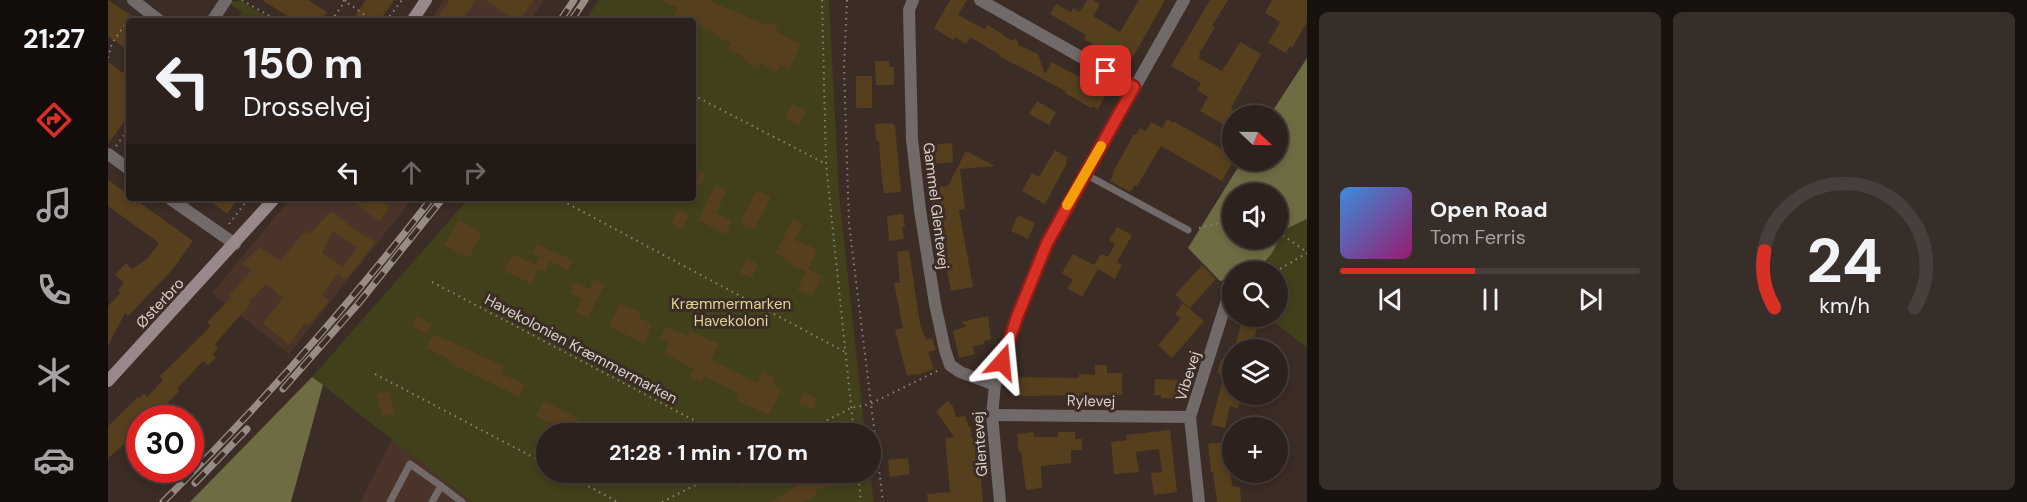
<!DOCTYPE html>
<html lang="en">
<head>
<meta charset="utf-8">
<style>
  :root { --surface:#2c211c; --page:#382e29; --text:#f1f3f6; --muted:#a6a3a3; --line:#483e3b; --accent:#d93025 }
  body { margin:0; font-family:"DM Sans",sans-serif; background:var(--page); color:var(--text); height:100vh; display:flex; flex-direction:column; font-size:22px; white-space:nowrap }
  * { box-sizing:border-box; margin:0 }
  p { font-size:20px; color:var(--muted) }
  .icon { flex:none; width:33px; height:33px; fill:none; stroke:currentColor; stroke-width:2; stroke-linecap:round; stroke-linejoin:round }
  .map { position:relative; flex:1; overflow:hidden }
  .sheet { display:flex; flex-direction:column; gap:12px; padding:12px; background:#18120f; width:720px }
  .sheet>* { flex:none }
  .guide { position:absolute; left:18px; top:18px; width:570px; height:183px; border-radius:6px; box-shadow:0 3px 9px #0003,0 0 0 2px var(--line); background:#2c211c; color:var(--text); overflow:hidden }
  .needle { width:39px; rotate:112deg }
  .buttons { position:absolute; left:1114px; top:105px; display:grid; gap:12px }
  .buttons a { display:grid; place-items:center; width:66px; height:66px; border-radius:50%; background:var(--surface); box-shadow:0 3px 9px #0003,0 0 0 2px var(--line); font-size:30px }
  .speed { position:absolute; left:18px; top:405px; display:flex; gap:12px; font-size:30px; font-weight:700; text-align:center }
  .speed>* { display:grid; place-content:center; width:78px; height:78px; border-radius:50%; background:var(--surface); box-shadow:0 3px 9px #0003,0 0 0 2px var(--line); line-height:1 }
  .speed .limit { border:9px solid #d22; background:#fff; color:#111 }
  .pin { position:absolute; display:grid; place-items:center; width:51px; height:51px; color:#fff; margin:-26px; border-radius:12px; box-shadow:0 3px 9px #0006 }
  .me { position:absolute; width:66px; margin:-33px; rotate:18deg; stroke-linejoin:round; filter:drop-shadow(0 0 4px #0008) }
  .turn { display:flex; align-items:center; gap:21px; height:126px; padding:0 18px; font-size:27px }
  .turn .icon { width:78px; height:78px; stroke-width:2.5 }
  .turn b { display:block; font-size:42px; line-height:51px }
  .lanes { display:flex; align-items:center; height:57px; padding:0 18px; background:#0003; justify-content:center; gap:30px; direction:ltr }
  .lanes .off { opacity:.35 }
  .sheet .tile { flex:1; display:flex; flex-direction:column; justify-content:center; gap:9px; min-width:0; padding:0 21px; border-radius:9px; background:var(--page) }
  .sheet .dial { align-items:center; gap:0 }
  .dial svg { height:156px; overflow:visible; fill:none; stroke:var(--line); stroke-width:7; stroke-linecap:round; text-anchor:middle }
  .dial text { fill:var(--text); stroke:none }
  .song { display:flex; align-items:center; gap:18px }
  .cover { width:72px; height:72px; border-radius:9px; background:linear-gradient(135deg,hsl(210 70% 55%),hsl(320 70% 35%)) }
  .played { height:6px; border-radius:3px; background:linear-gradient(90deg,var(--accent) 45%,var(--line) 45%) }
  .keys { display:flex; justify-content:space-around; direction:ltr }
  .sheet .tiles { flex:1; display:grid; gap:12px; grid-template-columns:repeat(2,1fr) }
  .trip { position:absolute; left:428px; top:423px; width:345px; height:60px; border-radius:30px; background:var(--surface); box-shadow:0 3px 9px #0003,0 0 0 2px var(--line); font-weight:700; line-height:60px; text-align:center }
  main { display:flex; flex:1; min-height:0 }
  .menu { display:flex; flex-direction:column; width:108px; justify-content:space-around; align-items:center; background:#120d0b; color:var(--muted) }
  .menu .icon { width:42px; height:42px }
  .menu .on { color:var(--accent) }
  .menu b { font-size:27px; color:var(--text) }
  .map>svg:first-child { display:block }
</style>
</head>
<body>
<main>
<nav class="menu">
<b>21:27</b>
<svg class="icon on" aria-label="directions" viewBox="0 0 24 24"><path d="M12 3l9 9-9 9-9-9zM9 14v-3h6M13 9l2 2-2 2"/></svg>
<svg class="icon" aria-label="music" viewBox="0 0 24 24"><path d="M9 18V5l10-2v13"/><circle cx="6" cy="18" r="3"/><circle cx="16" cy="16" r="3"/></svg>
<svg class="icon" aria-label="phone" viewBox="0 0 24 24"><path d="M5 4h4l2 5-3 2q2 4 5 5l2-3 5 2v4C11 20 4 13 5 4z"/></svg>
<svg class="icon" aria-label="climate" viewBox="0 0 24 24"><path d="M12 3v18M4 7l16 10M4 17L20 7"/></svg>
<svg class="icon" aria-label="car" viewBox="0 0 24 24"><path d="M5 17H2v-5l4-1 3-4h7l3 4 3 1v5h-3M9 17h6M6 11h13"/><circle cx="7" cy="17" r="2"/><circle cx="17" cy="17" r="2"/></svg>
</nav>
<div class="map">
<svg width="1199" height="502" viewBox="0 0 1199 502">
  <rect width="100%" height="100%" fill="#3b2c25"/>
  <g fill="#4a342a">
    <polygon points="336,0 436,0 422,21 322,21"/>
    <polygon points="183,198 305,198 181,354 104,293"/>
    <polygon points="284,439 364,502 252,502"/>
  </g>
  <g fill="#423f1b">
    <polygon points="123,0 128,2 132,0 161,18 160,21 128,21 134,12 122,4"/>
    <polygon points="491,0 721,0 731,194 757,433 438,434 438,472 762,473 766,502 364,502 204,377 361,198 585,198 585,21 477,21"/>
    <polygon points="1199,219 1199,348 1160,317 1170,316 1170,272 1147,272 1158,262 1168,246 1170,236 1180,228"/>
  </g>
  <g fill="#6f6b43">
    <path d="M1199,58V219L1180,228L1170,237V194H1125V238L1170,239C1167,253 1157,262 1147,271L1125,272V279L1112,281L1080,248L1134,161L1170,160V116L1162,115Z"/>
    <polygon points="204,377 215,385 183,502 82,502"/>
  </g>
  <g fill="#563f1d" fill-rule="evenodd">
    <polygon points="0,0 21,14 21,51 0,36"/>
    <polygon points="154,0 200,0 219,12 214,21 187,21"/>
    <polygon points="258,0 286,0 272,21 255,21 247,16"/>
    <polygon points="342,0 368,0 353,21 327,21"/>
    <polygon points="378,0 426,0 411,21 407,21"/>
    <polygon points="552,0 600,0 658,25 660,22 670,27 668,32 693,44 681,69 672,65 668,72 651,62 648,67 634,59 636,57 620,49 623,43 606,35 607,33 585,21 571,21 565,18 570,8"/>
    <polygon points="842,0 859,0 850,15 876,29 880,25 903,40 909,39 910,45 930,54 937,74 944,62 999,92 990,109 985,106 983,108 957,93 958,91 891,56 892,55 862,37 858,44 847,37 845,40 826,28"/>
    <polygon points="979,0 985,0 992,4 985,16 1012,32 1031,0 1057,0 1023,61 1016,62 976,39 978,35 942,14 948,4 963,12 965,8 972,12"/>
    <polygon points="1102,0 1120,0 1104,26 1107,27 1091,54 1092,55 1091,58 1114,71 1132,42 1153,54 1123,108 1125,110 1125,130 1092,111 1100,97 1089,90 1093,83 1063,66"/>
    <polygon points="1164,0 1199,0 1199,22 1184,48 1182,46 1178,53 1160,43 1172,22 1157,13"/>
    <polygon points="767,61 781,61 781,67 786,67 786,85 768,85"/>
    <polygon points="0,62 21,77 21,115 0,144"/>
    <polygon points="748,76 764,76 764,108 749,108 748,106"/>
    <polygon points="929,101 948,112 941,125 921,114"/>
    <polygon points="684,104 698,111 691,125 677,118"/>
    <polygon points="1059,119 1066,123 1067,122 1125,155 1125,162 1114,181 1053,146 1029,186 1027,185 1022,192 1002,181 1005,175 1004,174 1026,134 1028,135 1032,128 1038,131 1043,122 1054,128"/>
    <polygon points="785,123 785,125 787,125 793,192 776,193 773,171 771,141 768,141 767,124"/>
    <polygon points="844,143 845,162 825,164 824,145"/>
    <polygon points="947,150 960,158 958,162 959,163 937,204 914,191 924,173 931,177"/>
    <polygon points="858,151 887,166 852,169 857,209 851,210 865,287 843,291 834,244 828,190 832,190 831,187 840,186"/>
    <polygon points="585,168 598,174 585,201"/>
    <polygon points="0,180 21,195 21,198 25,198 85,241 65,269 20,316 17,313 0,346 0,306 13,293 10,290 16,283 7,275 18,263 24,269 39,259 51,243 0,206"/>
    <polygon points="607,185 619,191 608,213 624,220 618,235 591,220"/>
    <polygon points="649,190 663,197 646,230 632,223"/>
    <polygon points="99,198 131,198 119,214"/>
    <polygon points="242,198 271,198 282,207 271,221"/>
    <polygon points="570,210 581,215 574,229 563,223"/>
    <path d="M223,211L258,238L260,236L267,242L238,280L230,274L214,295L221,301L202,324L197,323L181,345L155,323L175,298L158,284L141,301L143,303L107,344L110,347L105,355L108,358L100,365L95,361L69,389L71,391L46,418H32V431L0,458V426L30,397L32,398L36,393L39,397L55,380L52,376L103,326L99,322L123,298L120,296L143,271L134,264L152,247L172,261L197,231L202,234ZM225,231L249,248L234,267L214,253Z"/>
    <polygon points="795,214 797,227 794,227 796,239 781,241 779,216"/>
    <polygon points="910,215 927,223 920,239 903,231"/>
    <polygon points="685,219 695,224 687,240 709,249 700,269 714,276 704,297 689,290 698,272 681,264 682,261 667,253"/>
    <polygon points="351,220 374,233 361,258 336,245"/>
    <polygon points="1009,227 1024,235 1009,262 1014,265 1007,279 990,269 974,297 959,288 965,280 954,273 965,254 986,265 993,254 1000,257 1007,244 1001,240"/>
    <polygon points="428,244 465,260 460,270 442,261 437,272 430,269 424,284 396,271 405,254 428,265 432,256 424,253"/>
    <polygon points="801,250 812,324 818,340 824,338 828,350 820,352 826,369 808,375 808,374 799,376 787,330 795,328 786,283 792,283 789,252"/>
    <polygon points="639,259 650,264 644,278 632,273"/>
    <polygon points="1094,265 1108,279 1082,308 1067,295"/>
    <polygon points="486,279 497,284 480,318 468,312 474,299 462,293 466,282 481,289"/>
    <polygon points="512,303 533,313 531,318 544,324 536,344 501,326"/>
    <polygon points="1075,303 1096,321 1064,358 1050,345 1073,318 1067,314"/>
    <polygon points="309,316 324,324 319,334 304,326"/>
    <polygon points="880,316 883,339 876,341 876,344 865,346 867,354 851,358 845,331 859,326 853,322"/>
    <polygon points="1122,316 1158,316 1154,329 1149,328 1143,350 1126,350 1133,323 1121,320"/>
    <polygon points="558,326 579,336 582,331 611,344 603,360 649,383 655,371 667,377 664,384 674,389 661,415 628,400 631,394 596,376 593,382 582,376 586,369 556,353 561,343 552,339"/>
    <polygon points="325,334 396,366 393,373 417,384 411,397 346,365 348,363 318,348"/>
    <polygon points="1123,355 1125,355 1125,394 1134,394 1130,409 1122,406 1117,428 1103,425 1116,375 1109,373 1113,359 1120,362"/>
    <polygon points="987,365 999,365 999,373 1014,373 1014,395 911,396 911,377 971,378 971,374 987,375"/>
    <polygon points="1047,379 1071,380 1071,395 1068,399 1053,398 1053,395 1046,395"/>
    <polygon points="281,390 287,413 274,417 268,394"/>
    <polygon points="695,392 710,399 705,410 690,402"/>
    <polygon points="436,401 470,418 464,432 428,416"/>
    <polygon points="840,401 845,407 848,417 857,416 861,427 863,426 863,436 867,440 868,460 871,460 875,502 820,502 819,494 842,492 837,438 846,437 828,411"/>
    <polygon points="1062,430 1069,492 1046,495 1043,473 1054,472 1051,449 1028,452 1031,472 1006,474 1003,442 1019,440 1018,435"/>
    <polygon points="926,432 926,437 950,437 950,432 967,432 967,439 974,439 974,450 963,450 963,463 933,466 934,488 918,490 913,452 911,452 909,434"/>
    <polygon points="1125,441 1125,462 1122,463 1124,486 1132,487 1133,502 1109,502 1105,472 1103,472 1100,444"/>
    <polygon points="800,458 802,474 782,477 780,460"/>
    <polygon points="626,472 641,472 646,482 634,488"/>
    <polygon points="719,473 722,486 707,490 709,494 696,502 662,502 707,475"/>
  </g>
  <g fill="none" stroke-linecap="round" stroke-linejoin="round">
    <g stroke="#8e827c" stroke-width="2" stroke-dasharray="1.5 4.5" stroke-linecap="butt">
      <polyline points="134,0 170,21"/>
      <polyline points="235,0 266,21"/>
      <polyline points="714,0 718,164 746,434"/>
      <polyline points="739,0 736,68 741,223 775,502"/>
      <polyline points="223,21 238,0"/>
      <polyline points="278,21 294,0"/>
      <polyline points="0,58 4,43 23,16"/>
      <polyline points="585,95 718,164"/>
      <polyline points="8,146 21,129"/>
      <polyline points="449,198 737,352"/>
      <polyline points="121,224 141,198"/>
      <polyline points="1091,228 1125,220"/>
      <polyline points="1170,232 1199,252"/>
      <polyline points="1167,272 1199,253"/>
      <polyline points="324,282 612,434"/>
      <polyline points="267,374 438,464"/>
      <polyline points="692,434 743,408 762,404 831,370"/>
      <polyline points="454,472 510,502"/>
      <polyline points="750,472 753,502"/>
      <polyline points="554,502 613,472"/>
    </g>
    <g stroke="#726969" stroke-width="7">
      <polyline points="977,174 1080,230"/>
      <polyline points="333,486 354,502"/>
      <polyline points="282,502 302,464 333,486 324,502"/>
    </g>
    <g stroke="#726969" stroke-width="12">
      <polyline points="25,0 52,21"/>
      <polyline points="805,0 801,10 804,139 812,210 827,304 837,350 842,365 852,372 887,385"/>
      <polyline points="872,0 1026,87"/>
      <polyline points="104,21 118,0"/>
      <polyline points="0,154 21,169"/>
      <polyline points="61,198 127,244"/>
      <polyline points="884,415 1082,417"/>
      <polyline points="892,502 884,415 887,385 909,317 939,243 1076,0"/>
      <polyline points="1091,502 1082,417 1120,297"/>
    </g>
    <g stroke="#978989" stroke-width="12">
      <polyline points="304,21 318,0"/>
      <polyline points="0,381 167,198"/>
    </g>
    <defs>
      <g id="rail">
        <polyline points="452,21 466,0"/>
        <polyline points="463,21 477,0"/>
        <polyline points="175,389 250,304 335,198"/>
        <polyline points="87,483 139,429"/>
        <path d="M55,502C151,407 241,305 324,198"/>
      </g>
    </defs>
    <use href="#rail" stroke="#988c86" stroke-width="7"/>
    <use href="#rail" stroke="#3b2c25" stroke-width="4.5" stroke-dasharray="14" stroke-linecap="butt"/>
  </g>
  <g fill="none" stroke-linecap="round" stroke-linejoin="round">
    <defs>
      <polyline id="route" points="894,362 909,317 939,243 1026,87 998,71"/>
    </defs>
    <use href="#route" stroke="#8d1f18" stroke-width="15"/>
    <use href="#route" stroke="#d93025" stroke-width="10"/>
    <polyline stroke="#f59e0b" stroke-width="10" points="959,205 993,146"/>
  </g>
  <g text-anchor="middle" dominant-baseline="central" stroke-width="6" stroke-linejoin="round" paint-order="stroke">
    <g font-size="15" fill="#dbd1cc" stroke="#3b2c25">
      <text transform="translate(828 206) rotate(83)">Gammel Glentevej</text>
      <text transform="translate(52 303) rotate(-47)">Østerbro</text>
      <text transform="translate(473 349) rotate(28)">Havekolonien Kræmmermarken</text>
      <text transform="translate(1080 376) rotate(-73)">Vibevej</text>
      <text transform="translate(983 401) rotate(1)">Rylevej</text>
      <text transform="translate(872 444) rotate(-94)">Glentevej</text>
    </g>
    <g font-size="15" fill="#dbd691" stroke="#3b2c25">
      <text x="623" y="304">Kræmmermarken<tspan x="623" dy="17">Havekoloni</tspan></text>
    </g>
  </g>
</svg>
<div class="buttons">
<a><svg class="needle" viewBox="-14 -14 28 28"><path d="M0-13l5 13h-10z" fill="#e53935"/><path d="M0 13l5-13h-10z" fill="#a6a3a3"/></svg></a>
<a><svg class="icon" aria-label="sound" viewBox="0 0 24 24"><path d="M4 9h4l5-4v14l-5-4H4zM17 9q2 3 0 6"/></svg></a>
<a><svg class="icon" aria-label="search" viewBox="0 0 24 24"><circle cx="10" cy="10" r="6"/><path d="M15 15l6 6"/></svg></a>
<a><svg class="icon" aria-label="layers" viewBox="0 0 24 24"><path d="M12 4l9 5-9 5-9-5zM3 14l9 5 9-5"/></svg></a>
<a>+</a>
</div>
<div class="speed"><div class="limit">30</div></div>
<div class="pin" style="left:998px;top:71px;background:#d93025"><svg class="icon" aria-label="arrive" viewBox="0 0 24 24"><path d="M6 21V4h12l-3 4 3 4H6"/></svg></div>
<svg class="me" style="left:894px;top:362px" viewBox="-20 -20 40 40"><path d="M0-17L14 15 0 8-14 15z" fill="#d93025" stroke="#fff" stroke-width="4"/></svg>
<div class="trip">21:28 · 1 min · 170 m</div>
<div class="guide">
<div class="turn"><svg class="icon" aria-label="left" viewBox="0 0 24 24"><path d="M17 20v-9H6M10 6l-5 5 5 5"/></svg><div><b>150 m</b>Drosselvej</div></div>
<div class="lanes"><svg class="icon" aria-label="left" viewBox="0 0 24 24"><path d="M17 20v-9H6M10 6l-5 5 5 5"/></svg><svg class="icon off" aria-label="ahead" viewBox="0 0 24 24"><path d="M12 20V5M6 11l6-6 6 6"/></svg><svg class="icon off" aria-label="right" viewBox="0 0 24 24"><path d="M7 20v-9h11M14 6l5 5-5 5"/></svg></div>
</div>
</div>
<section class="sheet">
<div class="tiles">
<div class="tile">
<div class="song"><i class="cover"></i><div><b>Open Road</b><p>Tom Ferris</p></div></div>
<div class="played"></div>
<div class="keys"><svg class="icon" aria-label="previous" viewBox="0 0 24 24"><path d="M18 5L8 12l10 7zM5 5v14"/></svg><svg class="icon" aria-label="pause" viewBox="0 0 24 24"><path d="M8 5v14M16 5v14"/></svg><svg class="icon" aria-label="next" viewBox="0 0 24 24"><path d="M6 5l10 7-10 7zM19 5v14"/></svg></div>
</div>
<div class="tile dial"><svg viewBox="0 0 100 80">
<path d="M14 69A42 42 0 1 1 86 69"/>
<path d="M14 69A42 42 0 0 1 9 40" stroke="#d93025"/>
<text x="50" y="56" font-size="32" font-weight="700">24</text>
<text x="50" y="72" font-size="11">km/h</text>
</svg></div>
</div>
</section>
</main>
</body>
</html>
